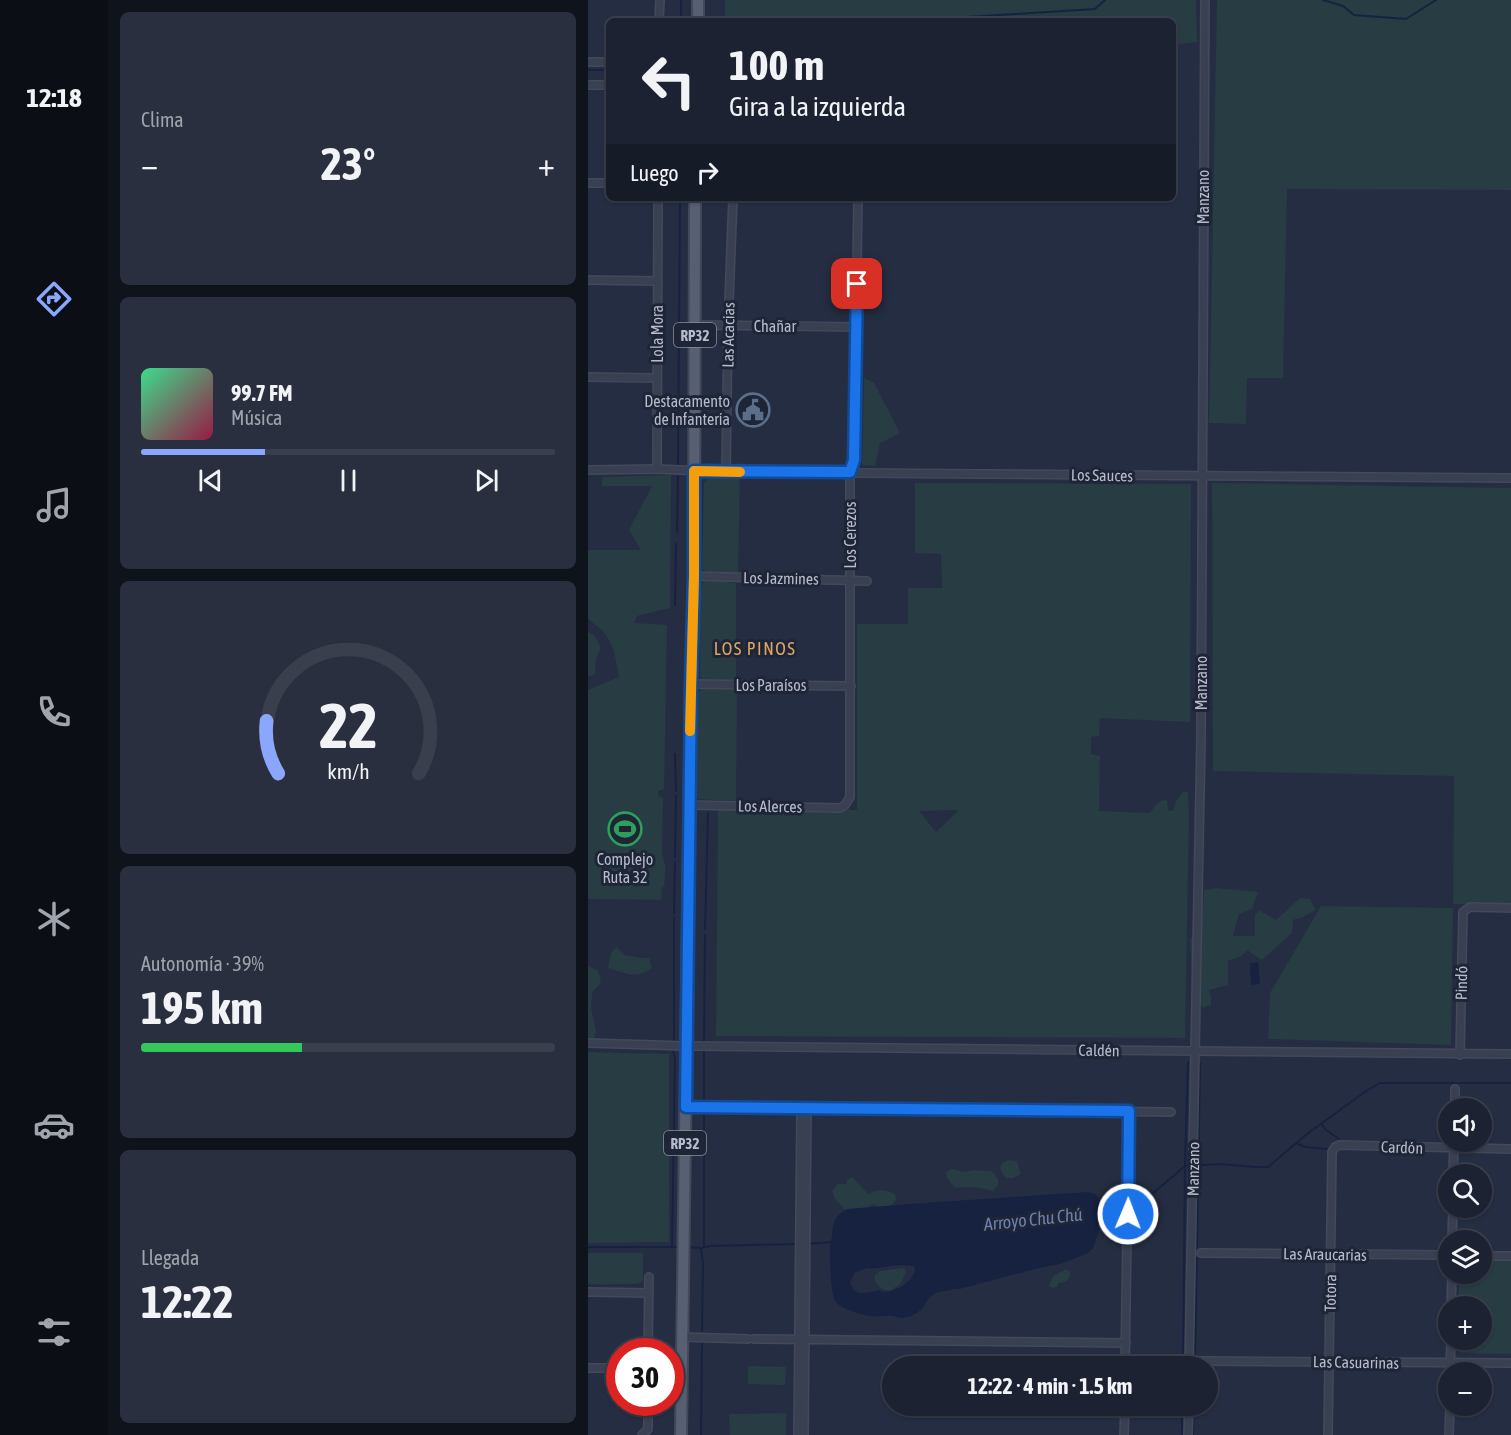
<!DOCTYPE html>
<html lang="es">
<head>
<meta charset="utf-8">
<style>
  :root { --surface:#1c2232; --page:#292f3e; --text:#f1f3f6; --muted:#a0a4ac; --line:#3a3f4d; --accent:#8aa7fd }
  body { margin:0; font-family:"Asap Condensed",sans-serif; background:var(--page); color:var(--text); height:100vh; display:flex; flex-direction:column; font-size:22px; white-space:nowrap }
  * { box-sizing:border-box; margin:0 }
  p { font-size:20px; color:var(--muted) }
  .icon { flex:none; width:33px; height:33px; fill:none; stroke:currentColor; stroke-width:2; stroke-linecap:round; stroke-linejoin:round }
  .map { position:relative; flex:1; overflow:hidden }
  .details { display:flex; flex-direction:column; gap:12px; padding:12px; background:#0f131c; width:480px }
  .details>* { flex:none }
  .banner { position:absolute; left:18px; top:18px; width:570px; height:183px; border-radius:9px; box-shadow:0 2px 4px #0004,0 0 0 2px var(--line); background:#1c2232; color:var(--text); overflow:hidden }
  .tools { position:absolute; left:850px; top:1098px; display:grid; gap:12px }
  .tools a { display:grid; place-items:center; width:54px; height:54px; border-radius:50%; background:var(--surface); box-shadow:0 2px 4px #0004,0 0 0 2px var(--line); font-size:30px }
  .speed { position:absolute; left:18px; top:1338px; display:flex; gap:12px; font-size:30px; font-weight:700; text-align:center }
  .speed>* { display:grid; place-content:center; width:78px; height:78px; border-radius:50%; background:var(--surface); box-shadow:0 2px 4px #0004,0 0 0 2px var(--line); line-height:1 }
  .speed .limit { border:9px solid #d22; background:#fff; color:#111 }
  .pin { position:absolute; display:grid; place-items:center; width:51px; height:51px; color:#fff; margin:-26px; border-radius:12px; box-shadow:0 3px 9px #0006 }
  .me { position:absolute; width:66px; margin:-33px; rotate:1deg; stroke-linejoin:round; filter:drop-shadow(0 0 4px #0008) }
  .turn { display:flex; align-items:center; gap:21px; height:126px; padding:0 24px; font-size:27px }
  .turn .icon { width:78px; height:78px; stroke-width:2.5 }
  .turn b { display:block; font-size:42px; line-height:51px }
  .then { display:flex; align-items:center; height:57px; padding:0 24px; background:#0003; gap:12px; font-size:22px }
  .big { font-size:45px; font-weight:700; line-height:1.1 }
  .details .tile { flex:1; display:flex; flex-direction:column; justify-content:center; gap:9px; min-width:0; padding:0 21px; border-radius:9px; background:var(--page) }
  .details .dial { align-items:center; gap:0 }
  .dial svg { height:156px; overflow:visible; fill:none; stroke:var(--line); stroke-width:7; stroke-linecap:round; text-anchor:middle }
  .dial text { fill:var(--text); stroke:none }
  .song { display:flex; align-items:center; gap:18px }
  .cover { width:72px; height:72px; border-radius:9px; background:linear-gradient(135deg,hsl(150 70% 55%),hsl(340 70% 35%)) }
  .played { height:6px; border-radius:3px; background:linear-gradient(90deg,var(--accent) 30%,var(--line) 30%) }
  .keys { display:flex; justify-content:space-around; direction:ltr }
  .heat { display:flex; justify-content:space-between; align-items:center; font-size:33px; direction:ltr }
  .charge { height:9px; border-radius:4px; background:linear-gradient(90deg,#34c759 39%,var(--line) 0) }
  .trip { position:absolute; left:294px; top:1356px; width:336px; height:60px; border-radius:30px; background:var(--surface); box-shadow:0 2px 4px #0004,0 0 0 2px var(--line); font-weight:700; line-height:60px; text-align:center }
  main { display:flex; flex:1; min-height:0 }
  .tabs { display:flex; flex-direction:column; width:108px; justify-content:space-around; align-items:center; background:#0b0e14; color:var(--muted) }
  .tabs .icon { width:42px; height:42px }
  .tabs .active { color:var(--accent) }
  .tabs b { font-size:27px; color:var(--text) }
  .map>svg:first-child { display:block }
</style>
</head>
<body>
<main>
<nav class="tabs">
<b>12:18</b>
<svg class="icon active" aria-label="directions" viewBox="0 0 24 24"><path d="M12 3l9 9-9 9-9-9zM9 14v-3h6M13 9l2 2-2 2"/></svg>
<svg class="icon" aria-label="music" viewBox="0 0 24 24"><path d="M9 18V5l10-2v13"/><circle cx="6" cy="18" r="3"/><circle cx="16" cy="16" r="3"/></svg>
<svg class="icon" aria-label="phone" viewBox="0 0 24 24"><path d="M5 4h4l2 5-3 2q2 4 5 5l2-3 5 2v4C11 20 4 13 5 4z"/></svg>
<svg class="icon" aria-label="climate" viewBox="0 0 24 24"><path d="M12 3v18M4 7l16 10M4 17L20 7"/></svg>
<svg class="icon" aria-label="car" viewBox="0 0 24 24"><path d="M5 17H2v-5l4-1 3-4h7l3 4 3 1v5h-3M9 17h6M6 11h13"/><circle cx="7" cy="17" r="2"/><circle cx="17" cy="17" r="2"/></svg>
<svg class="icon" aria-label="filters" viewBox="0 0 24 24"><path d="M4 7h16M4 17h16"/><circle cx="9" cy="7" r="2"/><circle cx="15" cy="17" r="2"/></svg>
</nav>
<section class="details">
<div class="tile"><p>Clima</p>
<div class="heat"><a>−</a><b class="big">23°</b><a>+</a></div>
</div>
<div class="tile">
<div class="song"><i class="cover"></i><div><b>99.7 FM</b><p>Música</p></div></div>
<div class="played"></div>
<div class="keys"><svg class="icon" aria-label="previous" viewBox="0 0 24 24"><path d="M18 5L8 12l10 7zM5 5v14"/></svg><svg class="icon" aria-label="pause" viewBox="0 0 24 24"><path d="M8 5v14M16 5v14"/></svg><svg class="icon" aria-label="next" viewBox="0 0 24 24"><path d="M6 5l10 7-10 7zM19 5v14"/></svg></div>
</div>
<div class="tile dial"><svg viewBox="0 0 100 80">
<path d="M14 69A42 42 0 1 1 86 69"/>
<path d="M14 69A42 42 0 0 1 8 42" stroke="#8aa7fd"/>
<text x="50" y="56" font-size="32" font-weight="700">22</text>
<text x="50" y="72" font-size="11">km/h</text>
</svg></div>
<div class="tile"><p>Autonomía · 39%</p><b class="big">195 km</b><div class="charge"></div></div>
<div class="tile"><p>Llegada</p><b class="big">12:22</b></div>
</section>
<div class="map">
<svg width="923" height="1435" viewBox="0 0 923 1435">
  <rect width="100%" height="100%" fill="#252d42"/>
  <g fill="#273c43" fill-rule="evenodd">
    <polygon points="137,0 608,0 609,42 585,45 585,21 137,21"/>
    <polygon points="629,0 923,0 923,190 699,189 695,378 659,378 658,424 621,423"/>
    <polygon points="276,378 286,383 312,433 292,443 287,466 274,465"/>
    <path d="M83,475L82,608L49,616L46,623L79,625L76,789L70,791V795L75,798L74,856C79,865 77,876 76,886L74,888L73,900L0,899V690L31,677C26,649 25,636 0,619V550H53L41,530L64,486H14V477Z"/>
    <polygon points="121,478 152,478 150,572 120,572 114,569 116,483"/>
    <path d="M327,483L603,484L602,722L512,718L511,736L503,737V754L512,756L511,811L562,813C567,806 569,800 579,800L580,811L586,810L587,803L595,792H600L601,815L597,1038L128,1036L130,810H269V624H320V588H354L353,554L327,553ZM331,811L370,810V811L348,832Z"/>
    <polygon points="624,483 923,488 923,905 865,904 866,776 625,771"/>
    <polygon points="118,580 148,583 148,681 115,681 112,676 112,585"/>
    <polygon points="0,632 7,636 13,648 8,658 7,674 0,677"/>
    <polygon points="113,689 149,689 148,801 111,799 108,795 110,692"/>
    <polygon points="628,888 670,892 664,909 651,914 645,936 667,936 667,915 671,910 688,920 712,898 722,899 728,910 715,917 705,920 704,933 674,960 659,950 653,956 640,961 640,985 621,990 623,997 623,1005 615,1008 605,992 602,940 614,924 616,890"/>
    <polygon points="733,906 865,908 863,1045 680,1039 682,993"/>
    <path d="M29,947L36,955L54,958H61L64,968C48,980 38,973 20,968L23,952Z"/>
    <polygon points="0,966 9,970 13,978 11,985 4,992 3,1008 8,1031 6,1040 0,1040"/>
    <polygon points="0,1052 81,1054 81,1242 0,1243"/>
    <polygon points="421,1160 429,1161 433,1174 425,1178 418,1178 414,1173 412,1167 415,1162"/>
    <path d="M364,1169L376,1172L386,1170L404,1171L410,1179V1185L405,1191C391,1187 381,1186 367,1188L359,1178L358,1172Z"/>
    <path d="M264,1177C270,1182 274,1189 281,1194C290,1188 297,1190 307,1194L308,1200L301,1207L294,1209L285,1204L277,1209L260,1213L247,1199L244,1191L250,1184H258L259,1180Z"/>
    <polygon points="0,1253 55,1253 55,1280 50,1284 0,1284"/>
    <polygon points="894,1261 923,1261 923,1354 871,1353 871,1340 894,1340 894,1306 871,1306 871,1274 894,1274"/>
    <polygon points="314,1268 317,1269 318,1273 312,1284 302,1291 292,1288 287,1281 287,1275 292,1271"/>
    <path d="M478,1269L482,1272C483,1279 478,1283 471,1283L469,1287L465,1288L461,1286L465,1276Z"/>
    <polygon points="160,1366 198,1367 197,1385 160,1384"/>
    <polygon points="198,1413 198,1435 142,1435 141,1414"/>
  </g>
  <g fill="#172241" fill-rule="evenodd">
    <polygon points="670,962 672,984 663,985 662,963"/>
    <path d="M500,1192L507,1194L510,1197L516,1212L515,1221L511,1231L505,1248L500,1253L472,1264L451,1268L371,1289C366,1288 363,1290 358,1291C335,1293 343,1305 327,1314C324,1315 321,1317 318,1317C314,1319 310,1317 305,1316C298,1315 290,1317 282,1316C273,1314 254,1310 248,1302C242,1294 242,1259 242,1248C242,1243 244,1239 244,1235C246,1220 246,1217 259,1209L349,1202ZM314,1265L326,1266L327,1271C323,1282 310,1291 297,1292C290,1292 295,1289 288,1291C276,1293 266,1297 262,1282L267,1272L280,1268C287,1270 304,1265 314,1265Z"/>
  </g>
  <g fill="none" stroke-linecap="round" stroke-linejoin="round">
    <g stroke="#172241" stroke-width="2">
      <polyline points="735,0 755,6 766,15 818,19 848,0"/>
      <polyline points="93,21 93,0"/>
      <polyline points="285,21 293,19 303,21"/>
      <polyline points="345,21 379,17 507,9 517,0"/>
      <polyline points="0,70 21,70"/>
      <polyline points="90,464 92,198"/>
      <polyline points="89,532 90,475"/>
      <polyline points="87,605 88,544"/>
      <polyline points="87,754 88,791"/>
      <polyline points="87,857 88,795"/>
      <polyline points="86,913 87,862"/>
      <polyline points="117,929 120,813"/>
      <polyline points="86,1041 86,918"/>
      <polyline points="116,1041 117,935"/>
      <polyline points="116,1102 116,1052"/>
      <polyline points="116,1111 116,1247"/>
      <polyline points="734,1124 737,1129 751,1139"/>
      <polyline points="710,1144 717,1147 739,1149"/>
      <polyline points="514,1213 533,1207 545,1208 557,1200 597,1166 632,1164 667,1167 680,1167 719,1134 778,1091 792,1083 923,1083"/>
      <polyline points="218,1244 243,1242"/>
      <polyline points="0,1247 93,1247"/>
      <polyline points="84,1247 87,1058 85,1051"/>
      <polyline points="99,1247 113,1248 122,1246 210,1244"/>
      <polyline points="609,1247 612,1063"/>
      <polyline points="113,1248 115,1263 114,1331"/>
      <polyline points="607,1355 609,1258"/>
      <polyline points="595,1366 597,1166 600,1062"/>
      <polyline points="113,1435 114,1343"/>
      <polyline points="594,1435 594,1406"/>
      <polyline points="605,1435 606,1406"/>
    </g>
    <defs>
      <g id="minor">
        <polyline points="71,21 72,0"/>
        <polyline points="0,62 21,62"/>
        <polyline points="0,85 21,85"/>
        <polyline points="0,183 21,183"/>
        <polyline points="0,280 70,281"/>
        <polyline points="107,325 268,327"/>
        <polyline points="0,377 69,378"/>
        <polyline points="69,469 70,198"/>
        <polyline points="0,470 69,469 138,472 923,478"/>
        <polyline points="138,472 140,326 145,198"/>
        <polyline points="106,576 279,581"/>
        <polyline points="103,684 263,686"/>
        <polyline points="101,805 252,808 257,805 262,797 262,472 266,460 270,198"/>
        <polyline points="0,1043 98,1046 923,1054"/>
        <polyline points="872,1055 875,912 882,907 923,908"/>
        <polyline points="98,1107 583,1112"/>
        <polyline points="867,1108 867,1089"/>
        <polyline points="865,1174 866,1142"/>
        <polyline points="864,1240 865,1208"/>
        <polyline points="613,1253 861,1255"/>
        <polyline points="894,1256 923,1256"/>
        <polyline points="0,1292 61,1293"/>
        <polyline points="863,1306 864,1274"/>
        <polyline points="95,1337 160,1339"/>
        <polyline points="166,1339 538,1343"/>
        <polyline points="60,1352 61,1277"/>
        <polyline points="613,1361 923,1363"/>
        <polyline points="537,1366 541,1111"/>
        <polyline points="601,1366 613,739 617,0"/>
        <polyline points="0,1368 32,1368"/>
        <polyline points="862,1372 863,1340"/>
        <polyline points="54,1435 60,1429 60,1402"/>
        <polyline points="210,1435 213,1108"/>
        <polyline points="216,1435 219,1108"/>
        <polyline points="536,1435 537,1406"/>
        <polyline points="600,1435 601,1406"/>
        <polyline points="740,1435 744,1152 747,1147 751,1145 923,1149"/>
        <polyline points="861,1435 862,1406"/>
      </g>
      <g id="primary">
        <polyline points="110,21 110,0"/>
        <polyline points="93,1435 103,684 106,576 107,198"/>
      </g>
    </defs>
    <use href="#minor" stroke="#43495b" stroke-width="10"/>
    <use href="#primary" stroke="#43495b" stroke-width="14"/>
    <use href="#minor" stroke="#394052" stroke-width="7"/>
    <use href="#primary" stroke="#575f72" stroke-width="10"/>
  </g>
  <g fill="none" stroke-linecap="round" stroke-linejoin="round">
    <defs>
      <polyline id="route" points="269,284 266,460 262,472 106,471 106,576 103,684 98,1107 541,1111 540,1214"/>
    </defs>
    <use href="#route" stroke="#114b97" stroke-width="15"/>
    <use href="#route" stroke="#1a73e8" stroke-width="10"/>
    <polyline stroke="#f59e0b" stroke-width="10" points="102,731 106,576 106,471 152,472"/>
  </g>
  <defs>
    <symbol id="civic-ring" viewBox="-11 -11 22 22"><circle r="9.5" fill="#1e2537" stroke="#5c6f8a" stroke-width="1.5"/><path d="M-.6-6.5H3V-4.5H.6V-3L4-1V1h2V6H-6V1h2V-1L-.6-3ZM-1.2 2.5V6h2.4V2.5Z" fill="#5c6f8a"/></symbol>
    <symbol id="stadium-ring" viewBox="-11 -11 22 22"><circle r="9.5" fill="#1e2537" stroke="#2e9e5b" stroke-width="1.5"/><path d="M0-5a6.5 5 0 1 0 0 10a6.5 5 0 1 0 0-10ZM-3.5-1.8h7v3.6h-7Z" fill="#2e9e5b"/></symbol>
  </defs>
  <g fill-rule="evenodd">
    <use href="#civic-ring" x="146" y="391" width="38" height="38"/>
    <use href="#stadium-ring" x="18" y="810" width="38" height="38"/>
  </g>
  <g text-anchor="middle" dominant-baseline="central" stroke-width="6" stroke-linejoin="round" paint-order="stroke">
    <g fill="#1e2537" stroke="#888f9f" stroke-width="1.5">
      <rect x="86" y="323" width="42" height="24" rx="4.5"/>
      <rect x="76" y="1131" width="42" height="24" rx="4.5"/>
    </g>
    <g font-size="15" font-weight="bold" fill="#b6bccc">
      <text x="107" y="335">RP32</text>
      <text x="97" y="1143">RP32</text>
    </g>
    <g font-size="16" fill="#b6bccc" stroke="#1e2537">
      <text transform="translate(615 197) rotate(-90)">Manzano</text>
      <text x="187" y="326">Chañar</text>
      <text transform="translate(69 334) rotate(-90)">Lola Mora</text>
      <text transform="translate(140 335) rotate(-89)">Las Acacias</text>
      <text transform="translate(514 475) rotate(1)">Los Sauces</text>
      <text transform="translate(262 535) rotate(-90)">Los Cerezos</text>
      <text transform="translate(193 578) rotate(1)">Los Jazmines</text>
      <text transform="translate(613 683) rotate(-90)">Manzano</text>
      <text x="183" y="685">Los Paraísos</text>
      <text transform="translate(182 806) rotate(1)">Los Alerces</text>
      <text transform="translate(873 983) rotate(-89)">Pindó</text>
      <text transform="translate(511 1050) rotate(1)">Caldén</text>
      <text transform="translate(814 1147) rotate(2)">Cardón</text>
      <text transform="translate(605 1169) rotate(-89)">Manzano</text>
      <text transform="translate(737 1254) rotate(1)">Las Araucarias</text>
      <text transform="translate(742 1293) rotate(-89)">Totora</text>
      <text transform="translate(768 1362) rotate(1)">Las Casuarinas</text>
    </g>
    <g font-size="16" fill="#b6bccc" stroke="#1e2537" text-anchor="end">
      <text x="142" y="401">Destacamento<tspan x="142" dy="18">de Infantería</tspan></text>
      <text x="37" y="859" text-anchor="middle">Complejo<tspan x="37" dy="18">Ruta 32</tspan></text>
    </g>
    <g font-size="18" letter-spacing="1.5" fill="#dba762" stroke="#1e2537">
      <text x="167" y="648">LOS PINOS</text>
    </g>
    <g font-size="18" font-style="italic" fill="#6e80ad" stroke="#1e2537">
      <text transform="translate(445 1219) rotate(-6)">Arroyo Chu Chú</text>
    </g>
  </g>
</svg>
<div class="tools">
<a><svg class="icon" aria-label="sound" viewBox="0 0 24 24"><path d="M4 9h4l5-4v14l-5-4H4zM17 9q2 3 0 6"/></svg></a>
<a><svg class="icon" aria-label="search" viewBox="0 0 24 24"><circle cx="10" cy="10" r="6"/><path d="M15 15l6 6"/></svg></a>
<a><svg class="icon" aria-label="layers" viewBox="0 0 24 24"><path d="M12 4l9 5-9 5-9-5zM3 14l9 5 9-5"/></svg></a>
<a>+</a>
<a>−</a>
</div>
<div class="speed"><div class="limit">30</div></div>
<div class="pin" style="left:269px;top:284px;background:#d93025"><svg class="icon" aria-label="arrive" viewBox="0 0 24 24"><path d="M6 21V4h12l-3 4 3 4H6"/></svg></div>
<svg class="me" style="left:540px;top:1214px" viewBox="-20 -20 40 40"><circle r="17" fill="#1a73e8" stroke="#fff" stroke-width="3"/><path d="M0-11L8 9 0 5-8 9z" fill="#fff"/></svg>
<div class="trip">12:22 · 4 min · 1.5 km</div>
<div class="banner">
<div class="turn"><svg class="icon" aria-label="left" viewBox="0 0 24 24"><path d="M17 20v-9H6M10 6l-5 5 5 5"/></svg><div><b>100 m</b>Gira a la izquierda</div></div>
<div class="then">Luego<svg class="icon" aria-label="right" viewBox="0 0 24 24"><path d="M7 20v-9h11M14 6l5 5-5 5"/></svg></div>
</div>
</div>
</main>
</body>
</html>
